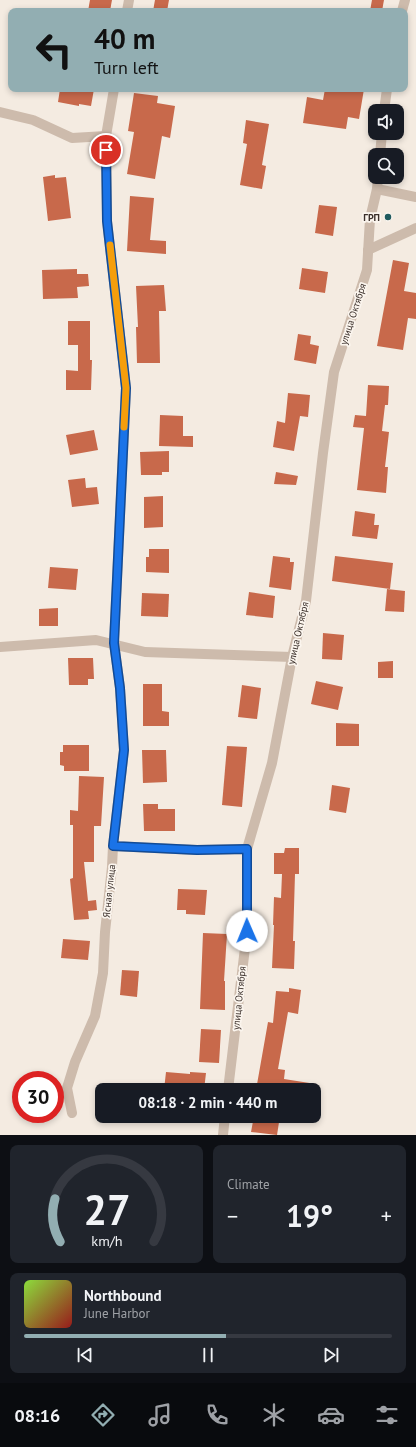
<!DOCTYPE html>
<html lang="en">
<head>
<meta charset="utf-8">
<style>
  :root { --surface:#171b24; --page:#20242c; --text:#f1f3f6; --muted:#9ea1a6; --line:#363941; --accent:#92aeb2 }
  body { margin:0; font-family:"PT Sans",sans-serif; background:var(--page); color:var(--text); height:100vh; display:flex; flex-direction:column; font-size:15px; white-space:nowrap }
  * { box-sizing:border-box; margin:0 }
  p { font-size:13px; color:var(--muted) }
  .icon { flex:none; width:22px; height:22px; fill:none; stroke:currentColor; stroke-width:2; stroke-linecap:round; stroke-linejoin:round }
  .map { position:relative; height:1135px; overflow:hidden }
  .details { display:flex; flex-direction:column; gap:10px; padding:10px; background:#0d0f14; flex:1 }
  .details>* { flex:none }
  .top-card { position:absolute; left:8px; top:8px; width:400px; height:84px; border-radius:8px; box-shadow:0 2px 6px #0003; background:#92aeb2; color:#111; overflow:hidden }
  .controls { position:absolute; left:368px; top:104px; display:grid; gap:8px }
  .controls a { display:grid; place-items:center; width:36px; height:36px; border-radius:8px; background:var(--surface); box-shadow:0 2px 6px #0003; font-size:20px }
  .speed { position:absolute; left:12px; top:1071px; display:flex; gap:8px; font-size:20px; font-weight:700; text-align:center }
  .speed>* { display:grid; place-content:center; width:52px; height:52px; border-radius:50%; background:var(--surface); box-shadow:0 2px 6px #0003; line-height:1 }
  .speed .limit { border:6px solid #d22; background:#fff; color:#111 }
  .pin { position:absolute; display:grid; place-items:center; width:34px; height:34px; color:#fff; margin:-17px; border:2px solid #fff; border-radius:50%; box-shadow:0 1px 4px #0007 }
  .me { position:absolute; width:44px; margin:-22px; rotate:359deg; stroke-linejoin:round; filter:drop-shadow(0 0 3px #0008) }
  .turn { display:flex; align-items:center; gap:14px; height:84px; padding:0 20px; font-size:18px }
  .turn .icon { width:52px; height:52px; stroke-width:2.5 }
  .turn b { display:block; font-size:28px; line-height:34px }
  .big { font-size:30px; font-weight:700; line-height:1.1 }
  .details .widget { flex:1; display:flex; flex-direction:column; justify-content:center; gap:6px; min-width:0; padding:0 14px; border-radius:8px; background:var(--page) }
  .details .dial { align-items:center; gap:0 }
  .dial svg { height:104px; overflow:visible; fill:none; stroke:var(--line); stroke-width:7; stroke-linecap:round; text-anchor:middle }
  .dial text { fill:var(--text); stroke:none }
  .song { display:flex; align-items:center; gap:12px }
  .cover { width:48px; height:48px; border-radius:6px; background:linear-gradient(135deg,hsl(90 70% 55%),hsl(0 70% 35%)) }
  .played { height:4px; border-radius:2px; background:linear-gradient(90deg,var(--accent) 55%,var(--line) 55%) }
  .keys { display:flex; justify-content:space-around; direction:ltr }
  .heat { display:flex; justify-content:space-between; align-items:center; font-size:22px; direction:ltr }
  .details .tiles { flex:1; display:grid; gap:10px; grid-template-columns:1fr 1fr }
  .widget:last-child { grid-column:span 2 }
  .trip { position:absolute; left:95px; top:1083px; width:226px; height:40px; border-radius:8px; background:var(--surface); box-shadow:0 2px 6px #0003; font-weight:700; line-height:40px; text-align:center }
  .tabs { display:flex; height:64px; justify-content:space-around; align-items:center; background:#090b0e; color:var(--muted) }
  .tabs .icon { width:28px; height:28px }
  .tabs .selected { color:var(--accent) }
  .tabs b { font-size:18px; color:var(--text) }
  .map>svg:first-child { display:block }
</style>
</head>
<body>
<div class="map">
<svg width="416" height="1135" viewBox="0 0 416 1135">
  <rect width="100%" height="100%" fill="#f4ebe1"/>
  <g fill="#c8694b">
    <polygon points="90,0 112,0 110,11 88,11"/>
    <polygon points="155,0 169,0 167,11 153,11"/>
    <polygon points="372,0 384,0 382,11 370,11"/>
    <polygon points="60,89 94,89 91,106 79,104 79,106 58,102"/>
    <polygon points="325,89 364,89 359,119 348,117 346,129 303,123 307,97 323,100"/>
    <polygon points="134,93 158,96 157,103 175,106 170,138 162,136 155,179 127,174 134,132 128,131"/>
    <polygon points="246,120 269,124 262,165 266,166 262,189 240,185 247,144 243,143"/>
    <polygon points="55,175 55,178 66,177 71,218 48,221 43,177"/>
    <polygon points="130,196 154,198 150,240 166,241 166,254 127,251"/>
    <polygon points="319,205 337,207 333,236 315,233"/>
    <polygon points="393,260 409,263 404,291 416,293 416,319 408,318 403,350 377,346"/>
    <polygon points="302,268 328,272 325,293 299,289"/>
    <polygon points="77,269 77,274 88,274 89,286 77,287 78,298 43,299 42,270"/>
    <polygon points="164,285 166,311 159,311 160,363 137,363 136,327 138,327 136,286"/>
    <polygon points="68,321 90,321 90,360 92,360 91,390 66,390 66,370 78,371 78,345 68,345"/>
    <polygon points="298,334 311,336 310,344 319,346 316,364 294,360"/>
    <polygon points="368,385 389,386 388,405 385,405 382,431 389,432 385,467 388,467 386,493 357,490 364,428 353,427 355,415 366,416"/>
    <polygon points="288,393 310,395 308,417 300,416 294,451 273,447 277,421 285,423"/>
    <polygon points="160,415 183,416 183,436 193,436 193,447 159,446"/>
    <polygon points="94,430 98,450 70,455 66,435"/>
    <polygon points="169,451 169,472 162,472 162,475 141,475 140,452"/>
    <polygon points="276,472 298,476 296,485 274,484"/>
    <polygon points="85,478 86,488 97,487 99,504 72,507 68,480"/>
    <polygon points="163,496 163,527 144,528 144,497"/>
    <polygon points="355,511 375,514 374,525 379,525 377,539 352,536"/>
    <polygon points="149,549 169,549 169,573 146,572 146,557 149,557"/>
    <polygon points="273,556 290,558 290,562 294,562 291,590 269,587"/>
    <polygon points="335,556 393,563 390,589 332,581"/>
    <polygon points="50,567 78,569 76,590 48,588"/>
    <polygon points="387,589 405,591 404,612 385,611"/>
    <polygon points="249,592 275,596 273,618 246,615"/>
    <polygon points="142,593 169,594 168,617 141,616"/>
    <polygon points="58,608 58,626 39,626 39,609"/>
    <polygon points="323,633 344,635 342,660 322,659"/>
    <polygon points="68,658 93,658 94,679 88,679 88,685 69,685"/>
    <polygon points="393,661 393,678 378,678 378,662"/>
    <polygon points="316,681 343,687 338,710 311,704"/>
    <polygon points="143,684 162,684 162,711 169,712 169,726 143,726"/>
    <polygon points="242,685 261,688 257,719 238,717"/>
    <polygon points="336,723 359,724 359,746 336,746"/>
    <polygon points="63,745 89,745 89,771 64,771 64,766 60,765 60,752 63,752"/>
    <polygon points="227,746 247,747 242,807 222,805"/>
    <polygon points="142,750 166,750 167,782 143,783"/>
    <polygon points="79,776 104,777 101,826 94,826 94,862 84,862 88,901 96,900 97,910 88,911 89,919 74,920 70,879 73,878 73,825 70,825 70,810 78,811"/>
    <polygon points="332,785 350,788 346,813 329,810"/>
    <polygon points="143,804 158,804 158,809 175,809 175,831 144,831"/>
    <polygon points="285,848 299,848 299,874 295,874 293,941 295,941 294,969 272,968 274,925 273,925 274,897 281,898 282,874 274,874 274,853 284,853"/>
    <polygon points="178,889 207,890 205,915 186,914 186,910 177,910"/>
    <polygon points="203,933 227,934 224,981 225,981 225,1010 200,1009"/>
    <polygon points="63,939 90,941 88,960 61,958"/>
    <polygon points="122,970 139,971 137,997 120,995"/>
    <polygon points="289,988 301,990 298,1014 288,1012 278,1069 285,1070 284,1079 316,1084 316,1090 256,1090 268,1022 273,1023 276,991 289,992"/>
    <polygon points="201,1029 221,1030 219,1063 199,1062"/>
    <polygon points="166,1072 190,1074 190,1072 206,1073 204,1090 164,1090"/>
    <polygon points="254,1116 280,1116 277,1135 251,1132"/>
  </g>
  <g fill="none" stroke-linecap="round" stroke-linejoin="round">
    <g stroke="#cdbbac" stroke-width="10">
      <polyline points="127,11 129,0"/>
      <polyline points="402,11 405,0"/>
      <polyline points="384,111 387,89"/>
      <polyline points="0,112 33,120 72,138 106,136"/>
      <polyline points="380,155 382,133"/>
      <polyline points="377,189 416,197"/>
      <polyline points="368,250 416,228"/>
      <polyline points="0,647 96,640 145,652 292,657"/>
      <polyline points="113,846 197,850 247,849"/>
      <polyline points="228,1090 247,931 247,849 272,763 292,657 306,601 323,453 334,372 367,270 370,219 377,189 378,177"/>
      <polyline points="72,1113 67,1088 75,1062 95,1016 103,973 105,932 112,867 113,846 124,750 120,688 114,643 126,388 107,221 106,136 114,89"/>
      <polyline points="223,1135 225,1116"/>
    </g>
  </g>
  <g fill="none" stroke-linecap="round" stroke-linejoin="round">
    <defs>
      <polyline id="route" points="106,150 107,221 126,388 114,643 120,688 124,750 113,846 197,850 247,849 247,931"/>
    </defs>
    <use href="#route" stroke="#114b97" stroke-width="10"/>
    <use href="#route" stroke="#1a73e8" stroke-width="7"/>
    <polyline stroke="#f59e0b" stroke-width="7" points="110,245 126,388 124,427"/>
  </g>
  <circle fill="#1f5a5e" stroke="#fbf5ee" stroke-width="1.5" cx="388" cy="217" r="4"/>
  <g text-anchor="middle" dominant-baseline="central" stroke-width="3.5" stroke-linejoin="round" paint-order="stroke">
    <g font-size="10" font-weight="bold" fill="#3b302b" stroke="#fbf5ee" text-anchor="end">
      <text x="380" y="217">ГРП</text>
    </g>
    <g font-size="10" fill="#3b302b" stroke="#fbf5ee">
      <text transform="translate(353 314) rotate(-72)">улица Октября</text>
      <text transform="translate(298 633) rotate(-77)">улица Октября</text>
      <text transform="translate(109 891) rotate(-84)">Ясная улица</text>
      <text transform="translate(239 998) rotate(-84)">улица Октября</text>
    </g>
  </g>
</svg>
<div class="controls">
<a><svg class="icon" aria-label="sound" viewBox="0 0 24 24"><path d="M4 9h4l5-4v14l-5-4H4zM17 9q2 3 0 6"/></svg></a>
<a><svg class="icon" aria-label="search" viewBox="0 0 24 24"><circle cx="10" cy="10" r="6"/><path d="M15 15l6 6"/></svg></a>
</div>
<div class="speed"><div class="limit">30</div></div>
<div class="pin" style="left:106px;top:150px;background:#d93025"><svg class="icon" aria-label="arrive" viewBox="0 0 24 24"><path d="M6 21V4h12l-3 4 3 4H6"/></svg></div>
<svg class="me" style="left:247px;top:931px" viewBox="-20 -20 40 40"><circle r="19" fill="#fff"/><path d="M0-13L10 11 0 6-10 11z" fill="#1a73e8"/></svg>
<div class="trip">08:18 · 2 min · 440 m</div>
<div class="top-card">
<div class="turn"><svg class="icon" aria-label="left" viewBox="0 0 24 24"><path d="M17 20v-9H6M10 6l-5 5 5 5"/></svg><div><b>40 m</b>Turn left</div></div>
</div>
</div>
<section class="details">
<div class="tiles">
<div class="widget dial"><svg viewBox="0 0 100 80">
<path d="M14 69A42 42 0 1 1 86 69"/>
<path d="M14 69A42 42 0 0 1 10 36" stroke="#92aeb2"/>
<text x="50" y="56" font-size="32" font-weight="700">27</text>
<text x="50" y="72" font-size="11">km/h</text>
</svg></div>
<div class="widget"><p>Climate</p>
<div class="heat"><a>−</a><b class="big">19°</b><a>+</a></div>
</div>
<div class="widget">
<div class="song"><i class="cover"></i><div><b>Northbound</b><p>June Harbor</p></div></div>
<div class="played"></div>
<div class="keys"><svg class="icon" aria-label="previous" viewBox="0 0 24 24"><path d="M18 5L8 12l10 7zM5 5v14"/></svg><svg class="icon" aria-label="pause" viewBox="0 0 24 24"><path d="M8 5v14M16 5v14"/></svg><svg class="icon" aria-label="next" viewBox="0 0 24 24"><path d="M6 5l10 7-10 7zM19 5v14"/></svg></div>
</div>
</div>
</section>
<nav class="tabs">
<b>08:16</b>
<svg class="icon selected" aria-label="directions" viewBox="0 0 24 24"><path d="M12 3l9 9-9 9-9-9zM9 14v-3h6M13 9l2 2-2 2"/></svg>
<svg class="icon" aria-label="music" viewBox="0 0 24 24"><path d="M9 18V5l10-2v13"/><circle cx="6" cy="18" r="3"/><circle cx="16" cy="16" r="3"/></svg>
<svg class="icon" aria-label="phone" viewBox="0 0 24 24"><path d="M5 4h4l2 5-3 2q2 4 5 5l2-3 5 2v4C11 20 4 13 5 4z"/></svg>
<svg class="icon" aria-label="climate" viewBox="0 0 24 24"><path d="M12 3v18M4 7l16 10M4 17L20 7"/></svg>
<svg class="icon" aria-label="car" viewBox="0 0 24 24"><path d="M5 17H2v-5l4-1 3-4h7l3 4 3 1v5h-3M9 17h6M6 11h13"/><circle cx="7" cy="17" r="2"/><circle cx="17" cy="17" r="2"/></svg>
<svg class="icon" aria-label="filters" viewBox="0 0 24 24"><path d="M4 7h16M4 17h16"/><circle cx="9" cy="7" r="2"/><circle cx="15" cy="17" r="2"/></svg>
</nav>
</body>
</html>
